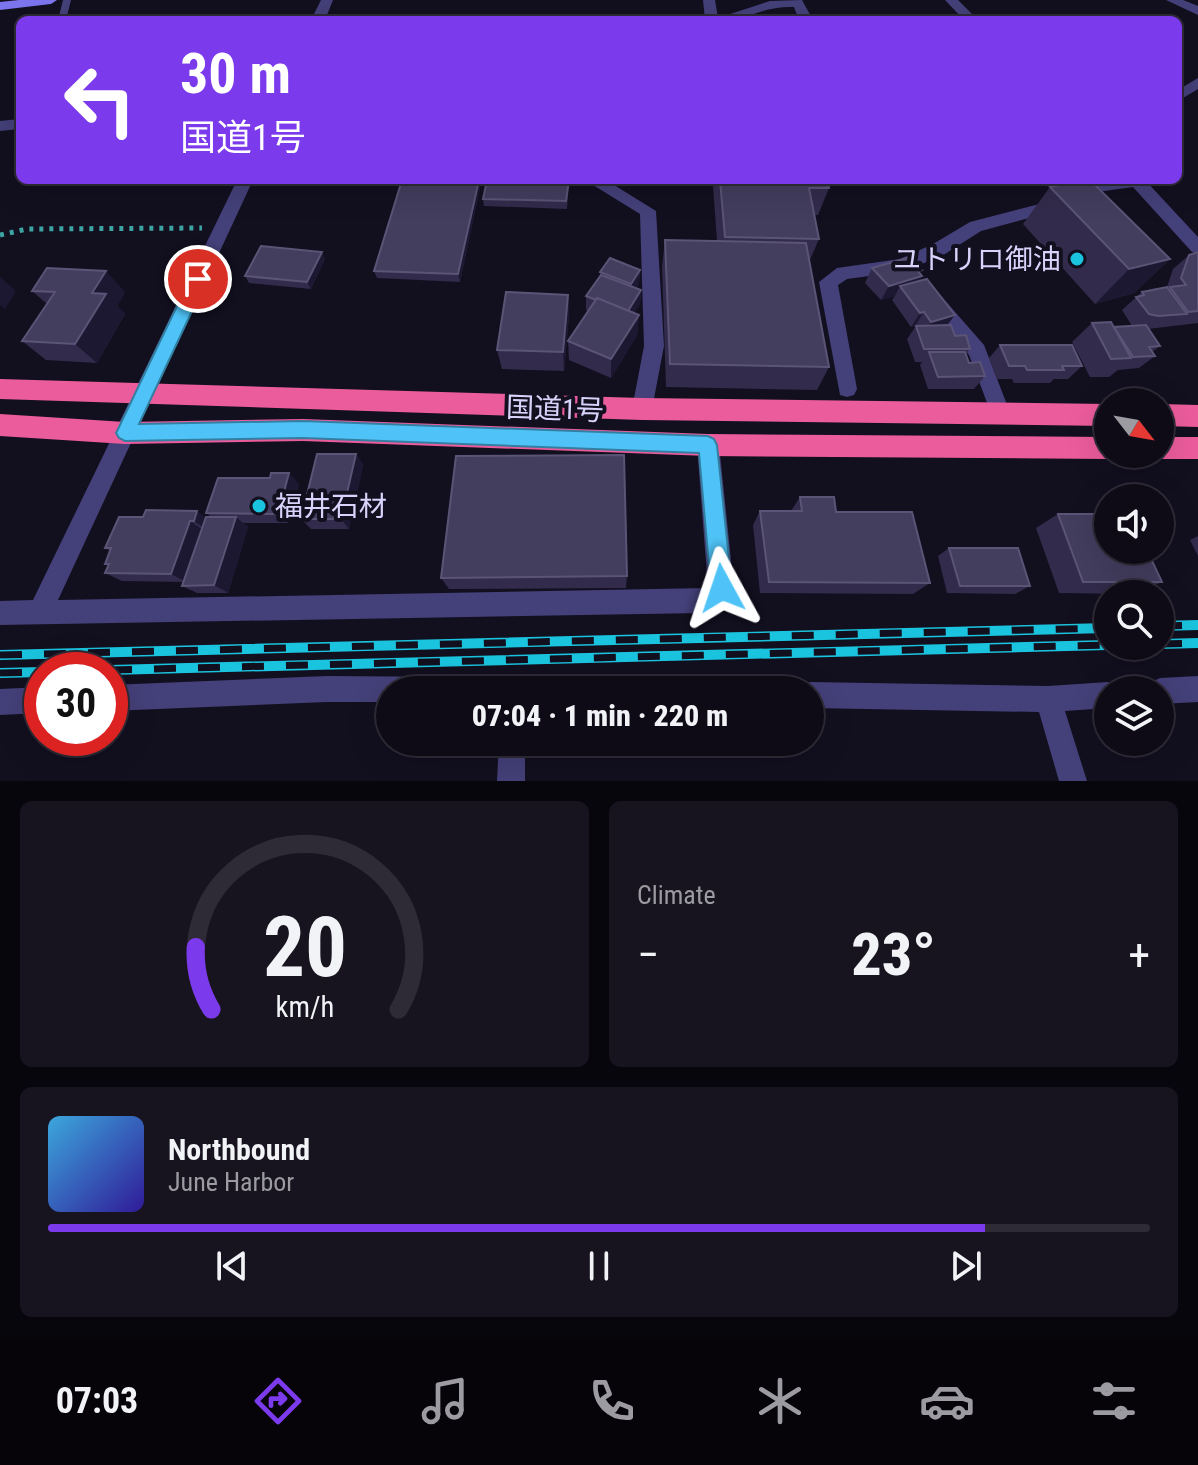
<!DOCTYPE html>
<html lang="en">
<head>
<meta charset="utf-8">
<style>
  :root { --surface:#0e0b17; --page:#171420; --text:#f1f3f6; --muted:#9b9ba1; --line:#2e2b36; --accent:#7c3aed }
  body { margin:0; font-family:"Roboto Condensed","Noto Sans JP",sans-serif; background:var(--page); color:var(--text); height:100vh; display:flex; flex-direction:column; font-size:30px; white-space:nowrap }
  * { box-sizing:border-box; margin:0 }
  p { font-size:26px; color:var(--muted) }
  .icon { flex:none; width:44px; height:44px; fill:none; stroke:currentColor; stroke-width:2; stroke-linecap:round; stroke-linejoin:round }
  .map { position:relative; height:781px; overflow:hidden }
  .drawer { display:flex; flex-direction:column; gap:20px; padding:20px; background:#08060d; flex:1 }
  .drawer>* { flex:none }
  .top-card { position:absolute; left:16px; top:16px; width:1166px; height:168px; border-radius:12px; box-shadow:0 8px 32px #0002,0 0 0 2px var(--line); background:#7c3aed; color:#fff; overflow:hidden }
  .needle { width:52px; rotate:121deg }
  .buttons { position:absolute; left:1094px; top:388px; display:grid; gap:16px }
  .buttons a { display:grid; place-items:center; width:80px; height:80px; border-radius:50%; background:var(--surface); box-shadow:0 8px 32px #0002,0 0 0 2px var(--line); font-size:40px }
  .speed { position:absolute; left:24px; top:652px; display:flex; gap:16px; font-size:40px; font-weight:700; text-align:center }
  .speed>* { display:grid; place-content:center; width:104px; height:104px; border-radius:50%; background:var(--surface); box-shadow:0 8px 32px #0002,0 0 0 2px var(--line); line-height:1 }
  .speed .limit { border:12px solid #d22; background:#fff; color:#111 }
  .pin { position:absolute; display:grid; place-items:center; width:68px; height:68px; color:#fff; margin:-34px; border:4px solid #fff; border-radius:50%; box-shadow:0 2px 8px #0007 }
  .me { position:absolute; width:88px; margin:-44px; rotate:355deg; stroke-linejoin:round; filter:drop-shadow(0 0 6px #0008) }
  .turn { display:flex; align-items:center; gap:28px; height:168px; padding:0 32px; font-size:36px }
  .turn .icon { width:104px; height:104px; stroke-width:2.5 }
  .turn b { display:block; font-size:56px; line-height:68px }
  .big { font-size:60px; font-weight:800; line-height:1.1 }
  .drawer .widget { flex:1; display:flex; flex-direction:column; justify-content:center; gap:12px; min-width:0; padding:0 28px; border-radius:12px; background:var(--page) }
  .drawer .dial { align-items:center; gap:0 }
  .dial svg { height:208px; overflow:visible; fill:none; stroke:var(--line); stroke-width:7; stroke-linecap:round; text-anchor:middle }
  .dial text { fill:var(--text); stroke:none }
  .song { display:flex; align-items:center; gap:24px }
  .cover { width:96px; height:96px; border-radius:12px; background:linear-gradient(135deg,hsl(200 70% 55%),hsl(250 70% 35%)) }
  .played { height:8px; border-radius:4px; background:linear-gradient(90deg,var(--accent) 85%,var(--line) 85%) }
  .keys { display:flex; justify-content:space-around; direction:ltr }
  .heat { display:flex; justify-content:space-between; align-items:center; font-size:44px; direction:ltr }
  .drawer .tiles { flex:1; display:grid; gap:20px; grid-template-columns:1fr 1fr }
  .widget:last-child { grid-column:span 2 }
  .trip { position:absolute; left:376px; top:676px; width:448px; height:80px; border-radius:40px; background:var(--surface); box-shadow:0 8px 32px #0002,0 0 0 2px var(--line); font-weight:800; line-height:80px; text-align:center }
  .menu { display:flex; height:128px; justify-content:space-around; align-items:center; background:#060409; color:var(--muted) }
  .menu .icon { width:56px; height:56px }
  .menu .current { color:var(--accent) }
  .menu b { font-size:36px; color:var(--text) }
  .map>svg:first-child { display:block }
</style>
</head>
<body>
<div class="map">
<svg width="1198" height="781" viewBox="0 0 1198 781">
  <rect width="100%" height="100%" fill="#120f1f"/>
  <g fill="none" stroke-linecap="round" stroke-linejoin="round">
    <polyline stroke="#3ca4a2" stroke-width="5" stroke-dasharray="4 6" stroke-linecap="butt" points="0,235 27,229 202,228"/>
    <polygon fill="#444079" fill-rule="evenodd" points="63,0 71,0 66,20 58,20"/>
    <g fill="#444079" fill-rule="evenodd">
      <polygon points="321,0 333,0 325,20 311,20"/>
      <path d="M703,0H715L718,18L770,1L802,0L813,20H799L794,7C773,6 757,13 738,19C728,22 716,20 705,20Z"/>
      <polygon points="945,0 958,0 978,20 964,20"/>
      <polygon points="1166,0 1183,0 1198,6 1198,15"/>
      <polygon points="1198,78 1198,89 1178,101 1178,90"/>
      <polygon points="20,119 20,129 0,131 0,121"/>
      <polygon points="237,180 253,180 58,600 708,588 697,445 701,438 708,436 715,438 719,445 734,588 723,606 702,613 0,625 0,601 33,600"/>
      <polygon points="585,180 606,180 656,211 664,346 652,409 649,415 642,418 635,415 632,409 644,346 640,214"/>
      <polygon points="1145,180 1198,237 1198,254 1192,252 1133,187 1097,192 1066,208 981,231 945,254 915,267 920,274 917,279 905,279 899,272 847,279 838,285 857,389 854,395 847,397 840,395 819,282 837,268 900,259 933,244 970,222 1055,200 1087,183"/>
      <polygon points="935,294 941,296 984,345 1011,415 1008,421 1001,424 994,421 969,355 926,301"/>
      <polygon points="327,676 465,677 474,681 478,690 390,690 390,702 327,702 110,711 110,685"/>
      <polygon points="1198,676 1198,702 1160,704 1160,690 1148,690 1151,682 1160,678"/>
      <polygon points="810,682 1048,686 1108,682 1119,690 1108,690 1108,708 1065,711 1087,781 1059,781 1039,712 810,708 810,690 799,690"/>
      <polygon points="42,687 42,713 0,715 0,689"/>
      <polygon points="499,742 525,742 525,781 497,781"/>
    </g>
    <polygon fill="#7c75ee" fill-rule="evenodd" points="19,0 57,0 51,4 0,10 0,2"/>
    <g fill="#eb5c9c" fill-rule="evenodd">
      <polygon points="0,379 642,398 1108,404 1108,426 642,420 0,399"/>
      <polygon points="1160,404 1198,405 1198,427 1160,426"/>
      <polygon points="0,414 125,422 303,419 708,434 1108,437 1108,454 1118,454 1108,459 708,456 303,441 125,444 0,436"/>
      <polygon points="1160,437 1198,437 1198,459 1160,459 1151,456 1160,454"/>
    </g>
    <defs>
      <g id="rail">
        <polyline points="1160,626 1198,625"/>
        <polyline points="1160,644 1198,643"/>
        <polyline points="0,655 1108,628"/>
        <polyline points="110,670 1108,645"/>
        <polyline points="0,673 42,672"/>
      </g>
    </defs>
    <use href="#rail" stroke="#1bc4de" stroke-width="10"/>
    <use href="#rail" stroke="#120f1f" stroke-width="7" stroke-dasharray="22" stroke-linecap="butt"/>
  </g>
  <g fill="#322b4b">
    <polygon points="569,180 567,209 484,206 483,199"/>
    <polygon points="714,180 827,180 829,188 818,215 814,215 819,239 809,262 829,367 817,390 666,387 662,267 665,240 717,241 713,186"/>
    <polygon points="481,183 460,282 377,278 374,271"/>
    <polygon points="1050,187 1170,259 1134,293 1095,304 1023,224"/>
    <polygon points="1198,252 1198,323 1148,329 1160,346 1152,352 1155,356 1139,368 1118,370 1109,377 1090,377 1072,342 1092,323 1114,327 1132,326 1122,310 1142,292 1167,287 1173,269 1189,255"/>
    <polygon points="325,259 311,289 249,283 245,276"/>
    <polygon points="872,268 920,273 922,276 919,281 948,325 955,336 970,349 966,354 969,363 985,376 974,389 928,389 920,365 922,362 915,362 907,339 916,326 911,327 892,300 895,296 881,300 865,283"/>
    <polygon points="640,270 639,284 636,288 641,290 640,304 634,313 639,315 637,335 611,378 569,360 568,341 588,311 586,310 586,296 600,275 600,272"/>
    <polygon points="32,291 125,292 117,306 125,314 97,363 46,360 22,341 47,304"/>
    <polygon points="568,295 569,315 564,371 502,369 497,350"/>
    <polygon points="1000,345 1082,366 1068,379 1054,379 1050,383 1014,383 1012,379 997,379 989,358"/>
    <polygon points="356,454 363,465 349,529 311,529 301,519"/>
    <polygon points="299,484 288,523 243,523 248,527 228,593 197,593 182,586 184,582 122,581 105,573 108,565 105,564 110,551 105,548 119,517 211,517 206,513"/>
    <polygon points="800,497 836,512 930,583 913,594 760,593 753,525 760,511 791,511"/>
    <polygon points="1058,514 1162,582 1133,594 1059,593 1036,528"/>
    <polygon points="1198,536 1198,556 1190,540"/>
    <polygon points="949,548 1030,586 1015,594 947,593 938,556"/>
    <polygon points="627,576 626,588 449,589 441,578"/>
  </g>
  <g fill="#1d1832">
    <polygon points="479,180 480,180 481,183 460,282 458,274"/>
    <polygon points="322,252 325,259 311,289 307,282"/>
    <polygon points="1170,259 1134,293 1095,304 1129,269"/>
    <polygon points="640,270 639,284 630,298 631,284"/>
    <polygon points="922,270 917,278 922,276 914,290 900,286 895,296 881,300 889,286"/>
    <polygon points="106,271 125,292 117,306 125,314 97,363 75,344 92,293"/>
    <polygon points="0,277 16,291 5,309 0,305"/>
    <polygon points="641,290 640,304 626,326 627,313"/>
    <polygon points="568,295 569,315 564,371 563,352"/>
    <polygon points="924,312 915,326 911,327 920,313"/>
    <polygon points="639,315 637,335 611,378 611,359"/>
    <polygon points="955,315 945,328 922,335 931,322"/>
    <polygon points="356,454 363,465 349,529 341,519"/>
    <polygon points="289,473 299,484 288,523 278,514"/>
    <polygon points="197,511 210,520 207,530 194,521"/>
    <polygon points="236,517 248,527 228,593 214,585"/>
    <polygon points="190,521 203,530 186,582 171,574"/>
  </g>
  <g fill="#433d5e" stroke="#5b5476" stroke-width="2">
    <polygon points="402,180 479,180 458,274 374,271"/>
    <polygon points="487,180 569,180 566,201 483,199"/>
    <polygon points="720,180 827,180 829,188 809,188 819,239 725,237"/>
    <polygon points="1082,180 1090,180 1170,259 1129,269 1050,187"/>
    <polygon points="665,240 806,243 829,367 670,364"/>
    <polygon points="261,246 322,252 307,282 245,276"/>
    <polygon points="1198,252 1198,311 1188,312 1170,287 1186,285 1181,278 1189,255"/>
    <polygon points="911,257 922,270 918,271 922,276 889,286 872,268"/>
    <polygon points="610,258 640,270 631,284 600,272"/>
    <polygon points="47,268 106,271 92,293 106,294 75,344 22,341 55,292 32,291"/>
    <polygon points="601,275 641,290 628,311 597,298 596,300 586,296"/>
    <polygon points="927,279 955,315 931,322 924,312 920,313 900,286"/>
    <polygon points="1167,287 1187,314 1158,316 1149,314 1136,297 1144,295 1142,292"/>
    <polygon points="506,292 568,295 563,352 497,350"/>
    <polygon points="597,298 639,315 611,359 568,341"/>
    <polygon points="1111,322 1131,358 1111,359 1092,323"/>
    <polygon points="951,325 955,336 966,335 970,349 924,349 916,326"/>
    <polygon points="1146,325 1160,346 1149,347 1155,356 1133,357 1114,327"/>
    <polygon points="1000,345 1072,345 1082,366 1062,366 1064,370 1027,370 1025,366 1009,366"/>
    <polygon points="929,352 965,352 969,363 980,362 985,376 938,377"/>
    <polygon points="317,454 356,454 341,519 301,519"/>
    <polygon points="624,455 627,576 441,578 456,456"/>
    <polygon points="271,473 289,473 278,514 206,513 218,478 270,478"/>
    <polygon points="800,497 834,497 836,512 912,512 930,583 769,582 760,511 802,511"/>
    <polygon points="146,510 197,511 194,521 190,521 171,574 105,573 109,564 105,564 111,548 105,548 119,517 143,517"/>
    <polygon points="1058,514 1108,514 1108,550 1147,550 1162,582 1083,582"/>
    <polygon points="206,517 236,517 214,585 182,586"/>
    <polygon points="949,548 1018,548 1030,586 960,586"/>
  </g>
  <polygon fill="#4fc3f7" stroke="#337fa1" stroke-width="2" points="198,273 207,279 139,424 303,421 708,436 714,439 717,445 732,588 729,595 722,599 714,595 711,588 699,453 303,438 125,441 119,438 116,433 119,427 190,279"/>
  <g fill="#1bc4de" stroke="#120f1f" stroke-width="3">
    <circle cx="1077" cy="259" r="8"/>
    <circle cx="259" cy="506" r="8"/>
  </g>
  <g text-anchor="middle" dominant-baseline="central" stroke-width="8" stroke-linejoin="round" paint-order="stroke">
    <g font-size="28" fill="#d8d3fa" stroke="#120f1f" text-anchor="end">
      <text x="1061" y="259">ユトリロ御油</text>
      <text x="275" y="506" text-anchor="start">福井石材</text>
    </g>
    <g font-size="28" fill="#d8d3fa" stroke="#120f1f">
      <text transform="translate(555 409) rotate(2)">国道1号</text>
    </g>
  </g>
</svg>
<div class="buttons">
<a><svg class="needle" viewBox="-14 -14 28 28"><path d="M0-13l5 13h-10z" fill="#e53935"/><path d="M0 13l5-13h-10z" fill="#9b9ba1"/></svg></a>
<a><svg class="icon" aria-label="sound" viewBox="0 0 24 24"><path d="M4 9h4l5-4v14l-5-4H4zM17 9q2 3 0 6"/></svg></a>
<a><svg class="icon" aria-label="search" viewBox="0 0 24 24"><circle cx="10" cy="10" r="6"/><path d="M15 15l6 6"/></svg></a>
<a><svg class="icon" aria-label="layers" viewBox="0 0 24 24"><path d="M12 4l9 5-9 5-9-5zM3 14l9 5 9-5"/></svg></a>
</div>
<div class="speed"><div class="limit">30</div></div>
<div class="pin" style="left:198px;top:279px;background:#d93025"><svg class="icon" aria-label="arrive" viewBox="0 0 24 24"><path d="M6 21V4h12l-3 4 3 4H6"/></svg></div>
<svg class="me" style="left:722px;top:588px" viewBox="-20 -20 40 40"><path d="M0-17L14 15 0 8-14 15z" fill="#4fc3f7" stroke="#fff" stroke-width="4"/></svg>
<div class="trip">07:04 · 1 min · 220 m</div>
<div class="top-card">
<div class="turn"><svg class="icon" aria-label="left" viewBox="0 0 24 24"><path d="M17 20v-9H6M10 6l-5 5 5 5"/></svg><div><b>30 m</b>国道1号</div></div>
</div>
</div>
<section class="drawer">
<div class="tiles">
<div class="widget dial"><svg viewBox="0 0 100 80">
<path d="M14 69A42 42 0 1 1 86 69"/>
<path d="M14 69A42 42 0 0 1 8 45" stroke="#7c3aed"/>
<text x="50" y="56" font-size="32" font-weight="700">20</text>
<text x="50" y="72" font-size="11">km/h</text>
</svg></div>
<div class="widget"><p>Climate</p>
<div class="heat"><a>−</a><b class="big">23°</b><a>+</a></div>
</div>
<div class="widget">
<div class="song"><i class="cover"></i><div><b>Northbound</b><p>June Harbor</p></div></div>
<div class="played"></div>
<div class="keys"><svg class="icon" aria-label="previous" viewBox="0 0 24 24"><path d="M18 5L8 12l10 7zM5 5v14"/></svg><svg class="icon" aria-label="pause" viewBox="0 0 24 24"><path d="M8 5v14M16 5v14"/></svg><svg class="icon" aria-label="next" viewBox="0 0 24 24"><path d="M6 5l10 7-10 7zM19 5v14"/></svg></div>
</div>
</div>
</section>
<nav class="menu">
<b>07:03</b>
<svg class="icon current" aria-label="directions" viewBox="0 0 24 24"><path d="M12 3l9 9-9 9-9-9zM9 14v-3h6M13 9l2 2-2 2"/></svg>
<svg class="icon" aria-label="music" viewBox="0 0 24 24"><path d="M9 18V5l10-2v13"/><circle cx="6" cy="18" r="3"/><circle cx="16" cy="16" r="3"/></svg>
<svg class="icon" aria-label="phone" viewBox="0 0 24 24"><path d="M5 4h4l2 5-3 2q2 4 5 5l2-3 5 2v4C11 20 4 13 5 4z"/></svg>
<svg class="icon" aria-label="climate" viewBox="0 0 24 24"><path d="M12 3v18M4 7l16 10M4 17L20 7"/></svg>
<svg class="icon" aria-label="car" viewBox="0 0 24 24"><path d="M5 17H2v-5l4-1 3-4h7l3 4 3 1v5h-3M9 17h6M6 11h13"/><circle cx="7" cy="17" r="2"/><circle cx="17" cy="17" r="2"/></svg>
<svg class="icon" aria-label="filters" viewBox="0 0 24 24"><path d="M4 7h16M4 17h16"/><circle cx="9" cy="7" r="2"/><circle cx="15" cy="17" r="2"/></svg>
</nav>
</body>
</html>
